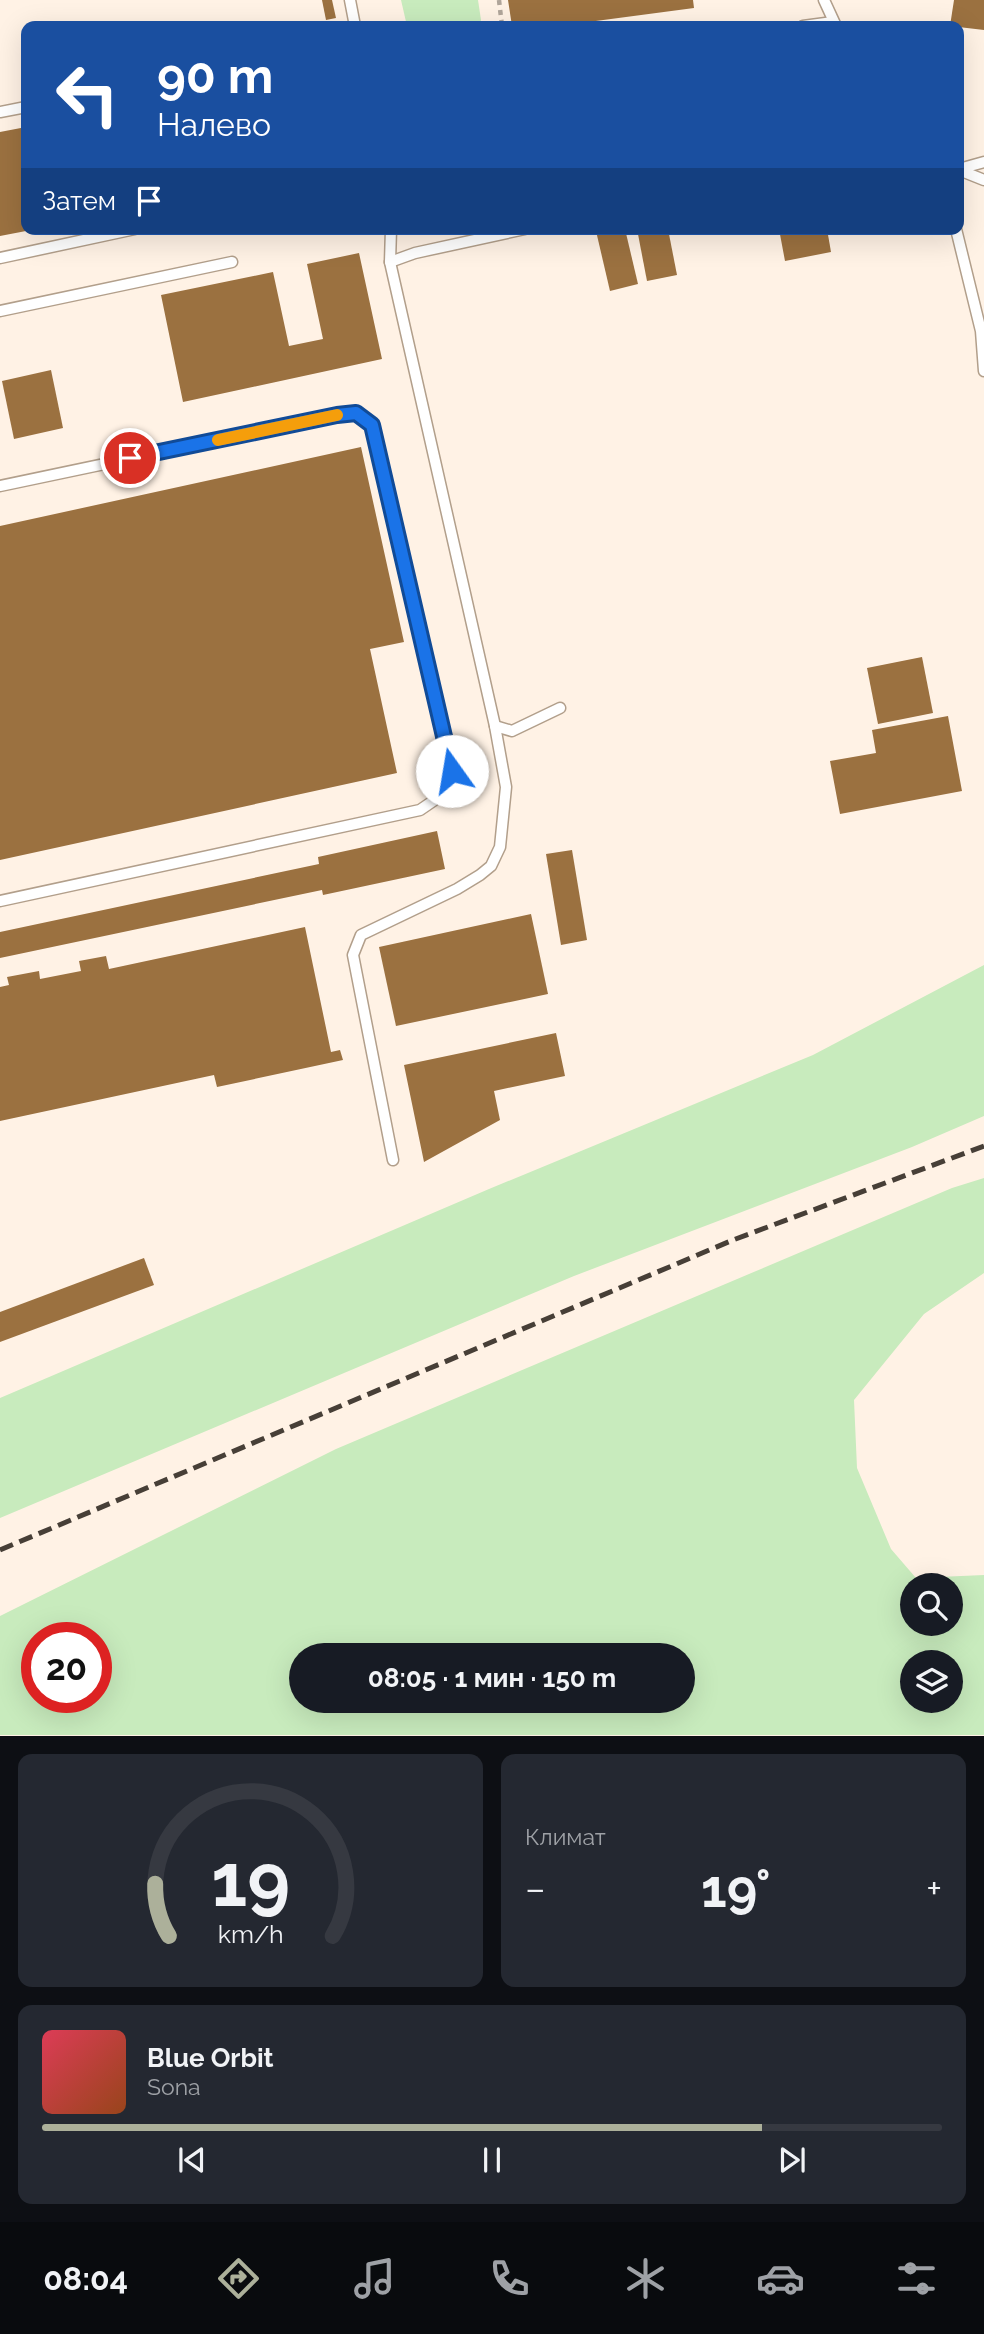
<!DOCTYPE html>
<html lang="ru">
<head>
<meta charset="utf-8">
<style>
  :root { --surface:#171b24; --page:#242831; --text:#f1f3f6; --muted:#9ea1a6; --line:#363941; --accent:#acb09a }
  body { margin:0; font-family:Raleway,sans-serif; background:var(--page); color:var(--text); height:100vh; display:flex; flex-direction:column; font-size:26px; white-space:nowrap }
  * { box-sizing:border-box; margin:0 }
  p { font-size:23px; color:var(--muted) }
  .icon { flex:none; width:38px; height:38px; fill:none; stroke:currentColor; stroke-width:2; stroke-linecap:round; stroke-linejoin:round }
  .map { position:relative; height:1736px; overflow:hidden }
  .drawer { display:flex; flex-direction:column; gap:18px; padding:18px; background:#0d0f14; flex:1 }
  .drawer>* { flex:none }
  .top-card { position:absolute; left:21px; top:21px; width:943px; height:214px; border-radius:14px; box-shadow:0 7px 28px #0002; background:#1a4fa0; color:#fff; overflow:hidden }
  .controls { position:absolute; left:900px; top:1573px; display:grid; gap:14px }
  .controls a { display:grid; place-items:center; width:63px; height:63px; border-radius:50%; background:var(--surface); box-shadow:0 7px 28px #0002; font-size:35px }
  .speed { position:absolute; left:21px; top:1622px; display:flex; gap:14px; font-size:35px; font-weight:700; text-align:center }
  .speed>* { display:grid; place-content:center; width:91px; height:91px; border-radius:50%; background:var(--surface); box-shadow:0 7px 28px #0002; line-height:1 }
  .speed .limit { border:10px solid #d22; background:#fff; color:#111 }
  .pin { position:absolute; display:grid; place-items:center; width:60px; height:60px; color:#fff; margin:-30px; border:4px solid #fff; border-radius:50%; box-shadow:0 2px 7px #0007 }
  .me { position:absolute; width:77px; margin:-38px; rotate:347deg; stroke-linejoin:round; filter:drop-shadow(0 0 5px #0008) }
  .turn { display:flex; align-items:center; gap:24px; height:147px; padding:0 21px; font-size:32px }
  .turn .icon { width:91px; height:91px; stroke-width:2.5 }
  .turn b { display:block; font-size:49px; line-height:60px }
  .then { display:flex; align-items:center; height:66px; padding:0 21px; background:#0003; gap:14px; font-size:26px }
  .big { font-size:52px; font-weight:700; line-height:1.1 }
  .drawer .widget { flex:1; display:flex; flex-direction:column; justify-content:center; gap:10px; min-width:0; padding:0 24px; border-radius:14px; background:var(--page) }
  .drawer .dial { align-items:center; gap:0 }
  .dial svg { height:182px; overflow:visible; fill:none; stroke:var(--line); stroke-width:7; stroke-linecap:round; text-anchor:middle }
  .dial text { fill:var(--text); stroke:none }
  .song { display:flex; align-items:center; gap:21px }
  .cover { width:84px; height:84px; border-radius:10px; background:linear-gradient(135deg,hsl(350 70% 55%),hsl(20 70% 35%)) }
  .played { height:7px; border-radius:4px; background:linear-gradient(90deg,var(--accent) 80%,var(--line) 80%) }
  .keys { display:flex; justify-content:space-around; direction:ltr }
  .heat { display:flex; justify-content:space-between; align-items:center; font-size:38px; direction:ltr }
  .drawer .tiles { flex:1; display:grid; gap:18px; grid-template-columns:1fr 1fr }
  .widget:last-child { grid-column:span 2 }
  .trip { position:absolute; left:289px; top:1643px; width:406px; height:70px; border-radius:35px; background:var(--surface); box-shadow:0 7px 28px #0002; font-weight:700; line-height:70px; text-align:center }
  .tab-bar { display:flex; height:112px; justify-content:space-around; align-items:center; background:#090b0e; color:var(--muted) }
  .tab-bar .icon { width:49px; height:49px }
  .tab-bar .active { color:var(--accent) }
  .tab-bar b { font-size:32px; color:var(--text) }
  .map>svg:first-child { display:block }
</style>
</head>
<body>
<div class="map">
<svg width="984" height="1736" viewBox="0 0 984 1736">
  <rect width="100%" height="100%" fill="#fff2e5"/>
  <g fill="#c8ebbd" fill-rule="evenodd">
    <polygon points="401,0 478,0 481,20 479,26 407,26"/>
    <polygon points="984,965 984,1116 912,1147 574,1276 0,1518 0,1398 489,1189 813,1055"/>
    <path d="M984,1178V1273L924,1314L854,1400L857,1468L891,1549L916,1578L984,1575V1735H0V1616L336,1449L952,1188ZM912,1586H950V1624H912ZM96,1638V1698H37V1638ZM301,1656H682V1701H301ZM912,1662H950V1701H912Z"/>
  </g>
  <g fill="#9b7140">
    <polygon points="322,0 332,0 336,18 326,20"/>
    <polygon points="508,0 693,0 694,8 558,26 512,26"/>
    <polygon points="954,0 984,0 984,30 950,26"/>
    <polygon points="26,127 26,231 0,236 0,132"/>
    <polygon points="444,229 468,229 469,230 445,235"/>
    <polygon points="605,229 625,229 638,284 610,291 596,231"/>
    <polygon points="637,229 668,229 677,275 647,281"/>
    <polygon points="779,229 827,229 831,252 785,261"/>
    <polygon points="359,253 382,359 183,402 161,295 273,272 289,346 323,339 307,264"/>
    <polygon points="51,370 63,428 14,439 2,381"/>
    <polygon points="361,447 404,642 370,649 397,773 0,860 0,526"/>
    <polygon points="922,657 933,713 878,724 867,668"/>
    <polygon points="948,716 962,791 840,814 830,761 876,753 872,730"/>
    <polygon points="437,831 445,869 323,895 322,890 0,958 0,932 319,864 318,857"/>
    <polygon points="572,850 587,940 561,945 546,854"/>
    <polygon points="531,914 548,994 396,1026 379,947"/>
    <polygon points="305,927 331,1052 340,1050 343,1060 217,1087 214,1075 0,1121 0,987 9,985 7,977 39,971 40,979 81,971 79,961 106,956 109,969"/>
    <polygon points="556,1033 565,1076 494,1091 500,1120 424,1162 404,1065"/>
    <polygon points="144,1258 154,1285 0,1342 0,1312"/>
  </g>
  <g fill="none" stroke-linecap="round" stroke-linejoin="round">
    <defs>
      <g id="lane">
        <polyline points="350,0 355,26"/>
        <polyline points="824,0 836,26"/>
        <polyline points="803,26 833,22"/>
        <polyline points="0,112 26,107"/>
        <polyline points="959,169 984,162"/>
        <polyline points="959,170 984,180"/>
        <polyline points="391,229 390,262 495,726 506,787 500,847 491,866 480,875 457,889 361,935 353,955 393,1160"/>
        <polyline points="956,229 981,331 984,371"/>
        <polyline points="0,258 135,229"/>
        <polyline points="390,262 415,253 525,229"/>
        <polyline points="0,311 232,262"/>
        <polyline points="0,486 337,415 356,413 372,425 452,771 439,797 420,810 0,901"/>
        <polyline points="495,726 512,731 560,708"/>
      </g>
    </defs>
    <use href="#lane" stroke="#b29f8b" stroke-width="13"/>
    <polyline stroke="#b0a59a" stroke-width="4.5" stroke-dasharray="5 5" stroke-linecap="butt" points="499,0 502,26"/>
    <use href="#lane" stroke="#fff" stroke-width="10"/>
    <polyline stroke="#473f37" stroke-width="5" stroke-dasharray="14 7" stroke-linecap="butt" points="0,1550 733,1240 984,1146"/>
  </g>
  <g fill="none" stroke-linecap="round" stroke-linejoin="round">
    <defs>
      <polyline id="route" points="130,458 337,415 356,413 372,425 452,771"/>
    </defs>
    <use href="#route" stroke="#114b97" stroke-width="18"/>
    <use href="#route" stroke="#1a73e8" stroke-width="12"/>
    <polyline stroke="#f59e0b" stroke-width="12" points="218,440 337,415"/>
  </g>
</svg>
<div class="controls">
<a><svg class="icon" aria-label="search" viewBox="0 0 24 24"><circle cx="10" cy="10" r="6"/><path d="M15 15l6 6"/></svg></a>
<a><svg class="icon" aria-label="layers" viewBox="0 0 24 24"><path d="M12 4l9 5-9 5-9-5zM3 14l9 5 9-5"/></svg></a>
</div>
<div class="speed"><div class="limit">20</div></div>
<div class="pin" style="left:130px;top:458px;background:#d93025"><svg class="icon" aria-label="arrive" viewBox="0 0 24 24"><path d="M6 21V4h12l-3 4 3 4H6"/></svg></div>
<svg class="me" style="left:452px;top:771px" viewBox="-20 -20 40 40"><circle r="19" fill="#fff"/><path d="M0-13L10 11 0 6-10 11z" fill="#1a73e8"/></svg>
<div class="trip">08:05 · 1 мин · 150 m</div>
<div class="top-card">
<div class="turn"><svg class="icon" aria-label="left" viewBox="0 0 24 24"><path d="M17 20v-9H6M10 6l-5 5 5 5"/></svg><div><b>90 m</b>Налево</div></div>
<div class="then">Затем<svg class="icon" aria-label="arrive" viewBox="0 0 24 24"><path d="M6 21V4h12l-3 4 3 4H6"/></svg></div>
</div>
</div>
<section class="drawer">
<div class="tiles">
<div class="widget dial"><svg viewBox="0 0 100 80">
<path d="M14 69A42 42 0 1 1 86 69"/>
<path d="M14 69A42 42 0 0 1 8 46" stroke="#acb09a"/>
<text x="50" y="56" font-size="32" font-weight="700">19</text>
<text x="50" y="72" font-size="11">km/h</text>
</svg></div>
<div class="widget"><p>Климат</p>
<div class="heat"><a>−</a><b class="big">19°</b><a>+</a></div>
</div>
<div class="widget">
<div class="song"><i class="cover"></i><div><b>Blue Orbit</b><p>Sona</p></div></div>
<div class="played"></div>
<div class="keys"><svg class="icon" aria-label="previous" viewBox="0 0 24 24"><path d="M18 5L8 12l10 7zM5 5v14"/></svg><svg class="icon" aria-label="pause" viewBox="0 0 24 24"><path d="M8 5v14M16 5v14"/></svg><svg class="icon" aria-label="next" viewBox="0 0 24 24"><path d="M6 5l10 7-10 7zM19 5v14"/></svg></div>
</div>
</div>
</section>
<nav class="tab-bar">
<b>08:04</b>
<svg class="icon active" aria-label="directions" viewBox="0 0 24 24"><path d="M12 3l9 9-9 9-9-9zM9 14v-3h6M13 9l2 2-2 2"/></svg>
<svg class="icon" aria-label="music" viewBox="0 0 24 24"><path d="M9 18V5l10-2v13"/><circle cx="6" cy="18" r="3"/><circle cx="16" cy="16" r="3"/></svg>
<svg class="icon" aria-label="phone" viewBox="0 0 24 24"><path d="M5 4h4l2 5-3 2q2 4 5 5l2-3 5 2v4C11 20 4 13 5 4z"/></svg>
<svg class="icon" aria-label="climate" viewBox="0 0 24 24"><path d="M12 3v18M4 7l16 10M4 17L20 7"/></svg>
<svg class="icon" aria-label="car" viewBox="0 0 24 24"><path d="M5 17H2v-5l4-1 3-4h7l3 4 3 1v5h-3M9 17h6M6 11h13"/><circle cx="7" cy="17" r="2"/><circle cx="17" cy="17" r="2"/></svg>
<svg class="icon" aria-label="filters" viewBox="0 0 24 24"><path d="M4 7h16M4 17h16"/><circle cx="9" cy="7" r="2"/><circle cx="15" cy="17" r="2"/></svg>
</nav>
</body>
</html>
